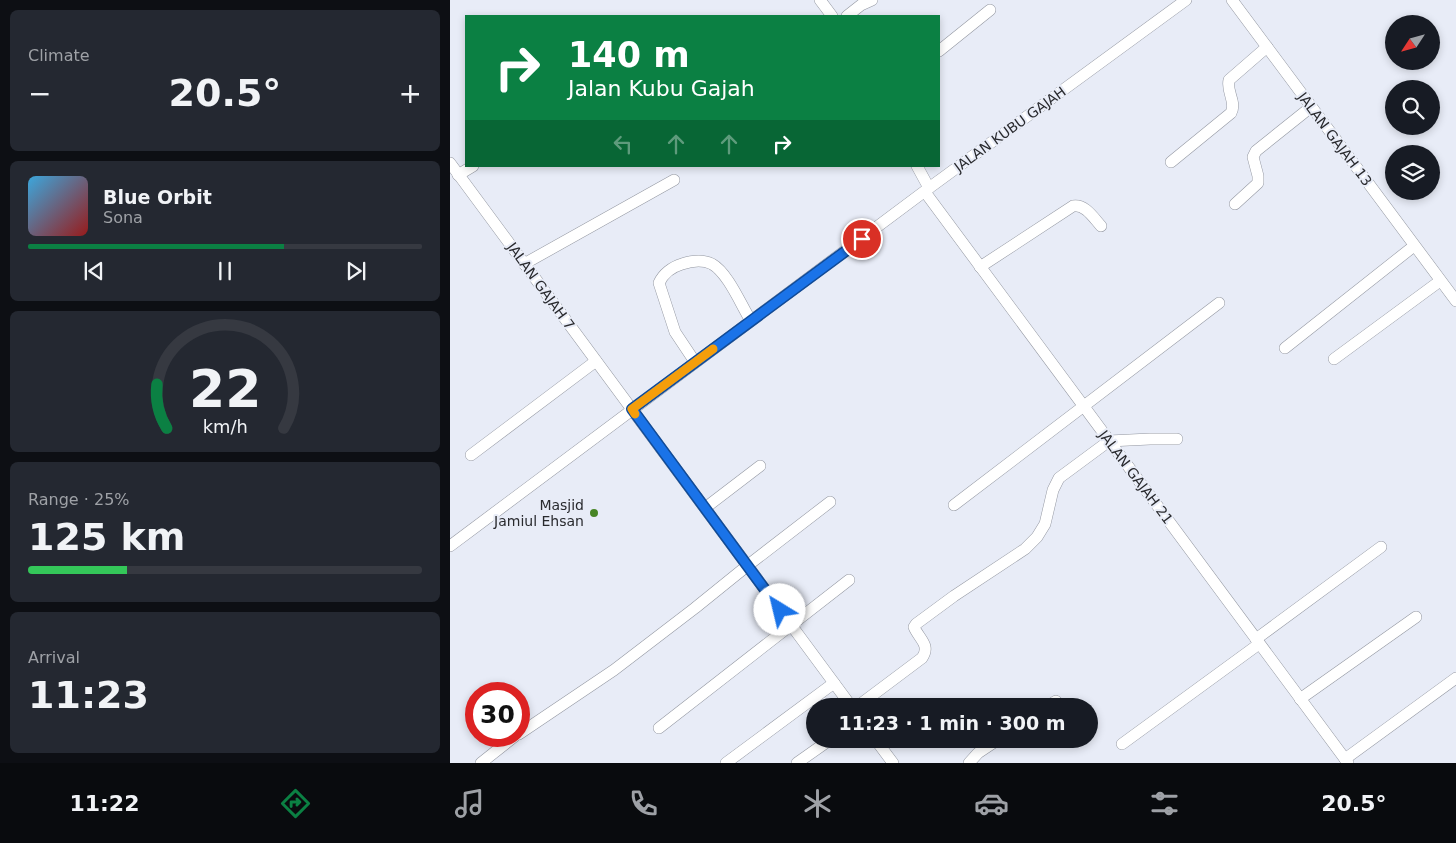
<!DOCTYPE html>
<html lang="en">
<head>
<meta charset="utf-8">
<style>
  :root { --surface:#171b24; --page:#242831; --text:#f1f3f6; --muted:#9ea1a6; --line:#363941; --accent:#0b8043 }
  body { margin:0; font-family:"DejaVu Sans",sans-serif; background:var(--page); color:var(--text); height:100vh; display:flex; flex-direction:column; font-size:19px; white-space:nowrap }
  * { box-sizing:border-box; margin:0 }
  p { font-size:16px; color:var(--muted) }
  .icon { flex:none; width:28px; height:28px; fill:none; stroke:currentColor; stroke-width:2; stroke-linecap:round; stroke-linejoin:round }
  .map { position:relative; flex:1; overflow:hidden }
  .panel { display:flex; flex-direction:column; gap:10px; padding:10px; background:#0d0f14; width:450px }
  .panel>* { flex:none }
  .hud { position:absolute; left:15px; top:15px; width:475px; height:152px; border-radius:0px; box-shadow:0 2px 8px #0003; background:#0b8043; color:#fff; overflow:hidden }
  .needle { width:32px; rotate:234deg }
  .tools { position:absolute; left:935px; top:15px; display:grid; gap:10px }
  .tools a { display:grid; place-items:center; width:55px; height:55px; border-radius:50%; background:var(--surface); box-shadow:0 2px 8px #0003; font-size:25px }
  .speed { position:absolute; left:15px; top:682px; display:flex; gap:10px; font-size:25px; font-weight:700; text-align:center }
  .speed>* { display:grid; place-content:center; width:65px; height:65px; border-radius:50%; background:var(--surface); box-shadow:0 2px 8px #0003; line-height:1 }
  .speed .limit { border:8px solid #d22; background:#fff; color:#111 }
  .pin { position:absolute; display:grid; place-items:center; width:42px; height:42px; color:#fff; margin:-21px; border:2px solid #fff; border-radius:50%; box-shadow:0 1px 5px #0007 }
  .me { position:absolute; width:55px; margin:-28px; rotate:324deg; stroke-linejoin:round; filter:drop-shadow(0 0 4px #0008) }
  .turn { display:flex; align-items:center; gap:18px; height:105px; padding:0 20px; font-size:22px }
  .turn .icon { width:65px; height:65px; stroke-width:2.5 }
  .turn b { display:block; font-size:35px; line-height:42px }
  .lanes { display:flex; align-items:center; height:48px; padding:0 20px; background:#0003; justify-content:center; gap:25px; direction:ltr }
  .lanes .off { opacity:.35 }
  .big { font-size:38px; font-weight:600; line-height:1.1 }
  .panel .card { flex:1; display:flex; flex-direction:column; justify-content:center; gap:8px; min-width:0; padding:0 18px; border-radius:8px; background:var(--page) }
  .panel .dial { align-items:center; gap:0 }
  .dial svg { height:130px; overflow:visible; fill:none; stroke:var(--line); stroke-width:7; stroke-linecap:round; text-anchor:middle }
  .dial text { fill:var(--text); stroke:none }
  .song { display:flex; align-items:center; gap:15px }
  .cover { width:60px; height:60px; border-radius:8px; background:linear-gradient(135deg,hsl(200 70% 55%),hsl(0 70% 35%)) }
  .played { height:5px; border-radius:2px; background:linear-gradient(90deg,var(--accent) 65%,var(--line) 65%) }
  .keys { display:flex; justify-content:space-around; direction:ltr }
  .heat { display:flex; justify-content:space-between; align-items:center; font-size:28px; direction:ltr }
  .charge { height:8px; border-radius:4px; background:linear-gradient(90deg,#34c759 25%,var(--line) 0) }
  .trip { position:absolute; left:356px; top:698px; width:292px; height:50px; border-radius:25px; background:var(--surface); box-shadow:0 2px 8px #0003; font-weight:600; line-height:50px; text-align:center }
  .tabs { display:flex; height:80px; justify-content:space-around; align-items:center; background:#090b0e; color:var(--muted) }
  .tabs .icon { width:35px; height:35px }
  .tabs .active { color:var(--accent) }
  .tabs b { font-size:22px; color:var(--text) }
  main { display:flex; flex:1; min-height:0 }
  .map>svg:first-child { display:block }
</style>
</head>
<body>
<main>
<section class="panel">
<div class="card"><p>Climate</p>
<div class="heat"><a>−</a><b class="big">20.5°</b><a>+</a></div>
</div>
<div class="card">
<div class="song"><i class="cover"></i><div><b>Blue Orbit</b><p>Sona</p></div></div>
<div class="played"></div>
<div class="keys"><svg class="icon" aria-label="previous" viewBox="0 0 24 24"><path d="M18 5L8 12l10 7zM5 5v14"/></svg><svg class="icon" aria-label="pause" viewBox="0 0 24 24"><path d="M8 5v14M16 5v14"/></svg><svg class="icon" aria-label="next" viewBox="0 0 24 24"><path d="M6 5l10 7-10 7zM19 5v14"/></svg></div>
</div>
<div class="card dial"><svg viewBox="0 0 100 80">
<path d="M14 69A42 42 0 1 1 86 69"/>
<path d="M14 69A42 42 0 0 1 8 42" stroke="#0b8043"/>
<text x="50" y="56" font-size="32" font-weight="700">22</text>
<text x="50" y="72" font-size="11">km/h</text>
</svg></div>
<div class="card"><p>Range · 25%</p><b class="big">125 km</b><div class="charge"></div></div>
<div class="card"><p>Arrival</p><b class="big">11:23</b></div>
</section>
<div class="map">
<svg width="1006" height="763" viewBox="0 0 1006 763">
  <rect width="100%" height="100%" fill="#e8ecf7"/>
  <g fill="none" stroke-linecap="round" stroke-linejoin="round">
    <defs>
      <g id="minor">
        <polyline points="370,0 382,16"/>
        <polyline points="782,0 1006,301"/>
        <polyline points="397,16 411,5 422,0"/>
        <polyline points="489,51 540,10"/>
        <path d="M721,162L781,113C787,102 776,92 779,80L817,47"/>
        <polyline points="0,163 401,706"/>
        <polyline points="467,166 479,188"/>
        <polyline points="8,175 23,166"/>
        <polyline points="475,192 898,763"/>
        <polyline points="785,204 808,183 808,176 803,157 806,151 861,107"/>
        <polyline points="74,264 224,180"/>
        <path d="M530,267L623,206C635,204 643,217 651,226"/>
        <polyline points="835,348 964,246"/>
        <polyline points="884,359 990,281"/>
        <path d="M245,362L225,332L209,283C213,274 222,267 232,264C241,261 252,259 262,264C278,273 291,305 301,321"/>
        <polyline points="21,455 146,361"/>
        <polyline points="504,505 769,303"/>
        <polyline points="255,508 310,466"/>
        <polyline points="0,546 479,188 736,0"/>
        <polyline points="806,639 931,547"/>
        <polyline points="850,699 966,617"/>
        <path d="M408,706L472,658C481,645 469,639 464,627L466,624L504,596L575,549L587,537L595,524L603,490L609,478L659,441L700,439H727"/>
        <polyline points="598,706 606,701"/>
        <polyline points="209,728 399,580"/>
        <polyline points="69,734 164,670 245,608 297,566 380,502"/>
        <polyline points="425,739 443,763"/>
        <polyline points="672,744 809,644"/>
        <polyline points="895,759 1006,678"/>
        <polyline points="31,763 65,736"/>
        <polyline points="276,763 384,683"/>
        <polyline points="347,763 381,739"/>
        <polyline points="519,763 528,753 549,739"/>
      </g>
    </defs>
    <use href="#minor" stroke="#9397a1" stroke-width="12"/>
    <use href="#minor" stroke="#fff" stroke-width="11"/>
  </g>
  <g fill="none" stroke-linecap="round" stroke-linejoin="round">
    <defs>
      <polyline id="route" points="330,610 182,409 412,239"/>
    </defs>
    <use href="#route" stroke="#114b97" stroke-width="12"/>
    <use href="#route" stroke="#1a73e8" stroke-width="9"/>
    <polyline stroke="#f59e0b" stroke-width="9" points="185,414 182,409 263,349"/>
  </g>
  <circle fill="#478525" stroke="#e8ecf7" stroke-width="2" cx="144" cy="513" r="5"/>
  <g text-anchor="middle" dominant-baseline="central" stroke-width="4" stroke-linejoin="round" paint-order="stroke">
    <g font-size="14" fill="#292a2e" stroke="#e8ecf7">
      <text transform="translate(560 129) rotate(-36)">JALAN KUBU GAJAH</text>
      <text transform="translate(885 139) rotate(53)">JALAN GAJAH 13</text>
      <text transform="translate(91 286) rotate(54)">JALAN GAJAH 7</text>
      <text transform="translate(686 477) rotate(53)">JALAN GAJAH 21</text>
    </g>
    <g font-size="14" fill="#292a2e" stroke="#e8ecf7" text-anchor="end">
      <text x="134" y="505">Masjid<tspan x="134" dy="16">Jamiul Ehsan</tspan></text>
    </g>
  </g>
</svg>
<div class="tools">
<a><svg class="needle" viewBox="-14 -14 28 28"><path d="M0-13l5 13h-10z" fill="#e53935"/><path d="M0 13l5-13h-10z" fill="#9ea1a6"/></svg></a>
<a><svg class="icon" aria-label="search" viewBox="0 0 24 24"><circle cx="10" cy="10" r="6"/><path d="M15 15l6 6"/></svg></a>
<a><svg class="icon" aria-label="layers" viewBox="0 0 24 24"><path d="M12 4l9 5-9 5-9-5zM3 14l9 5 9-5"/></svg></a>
</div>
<div class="speed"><div class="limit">30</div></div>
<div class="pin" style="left:412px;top:239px;background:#d93025"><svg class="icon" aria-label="arrive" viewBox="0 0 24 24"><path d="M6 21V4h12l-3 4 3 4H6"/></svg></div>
<svg class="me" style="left:330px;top:610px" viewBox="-20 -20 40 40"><circle r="19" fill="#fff"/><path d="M0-13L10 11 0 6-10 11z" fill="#1a73e8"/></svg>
<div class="trip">11:23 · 1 min · 300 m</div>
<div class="hud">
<div class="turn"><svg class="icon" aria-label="right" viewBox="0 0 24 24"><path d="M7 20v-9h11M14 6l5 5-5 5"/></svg><div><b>140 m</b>Jalan Kubu Gajah</div></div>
<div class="lanes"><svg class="icon off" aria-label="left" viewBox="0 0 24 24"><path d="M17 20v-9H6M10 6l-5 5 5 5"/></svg><svg class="icon off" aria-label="ahead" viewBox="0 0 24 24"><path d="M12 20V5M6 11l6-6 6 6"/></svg><svg class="icon off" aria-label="ahead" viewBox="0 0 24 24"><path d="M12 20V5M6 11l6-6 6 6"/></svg><svg class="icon" aria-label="right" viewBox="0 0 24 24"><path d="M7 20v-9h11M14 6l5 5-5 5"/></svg></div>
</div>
</div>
</main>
<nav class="tabs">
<b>11:22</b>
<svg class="icon active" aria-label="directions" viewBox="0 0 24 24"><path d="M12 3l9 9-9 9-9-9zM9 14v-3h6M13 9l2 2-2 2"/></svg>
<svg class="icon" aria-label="music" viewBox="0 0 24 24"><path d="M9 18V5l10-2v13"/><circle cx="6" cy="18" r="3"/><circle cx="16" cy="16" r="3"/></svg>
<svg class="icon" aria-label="phone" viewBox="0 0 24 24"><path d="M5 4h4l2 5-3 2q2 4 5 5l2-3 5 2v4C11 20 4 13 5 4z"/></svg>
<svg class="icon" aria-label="climate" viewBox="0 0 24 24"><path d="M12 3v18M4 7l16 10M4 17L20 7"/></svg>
<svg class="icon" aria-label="car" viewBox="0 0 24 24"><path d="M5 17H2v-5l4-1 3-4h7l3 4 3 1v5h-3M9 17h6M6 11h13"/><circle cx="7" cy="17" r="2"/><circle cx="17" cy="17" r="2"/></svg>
<svg class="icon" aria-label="filters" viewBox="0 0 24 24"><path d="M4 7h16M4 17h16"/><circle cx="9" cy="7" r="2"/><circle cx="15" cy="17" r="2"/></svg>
<b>20.5°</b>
</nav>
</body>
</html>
